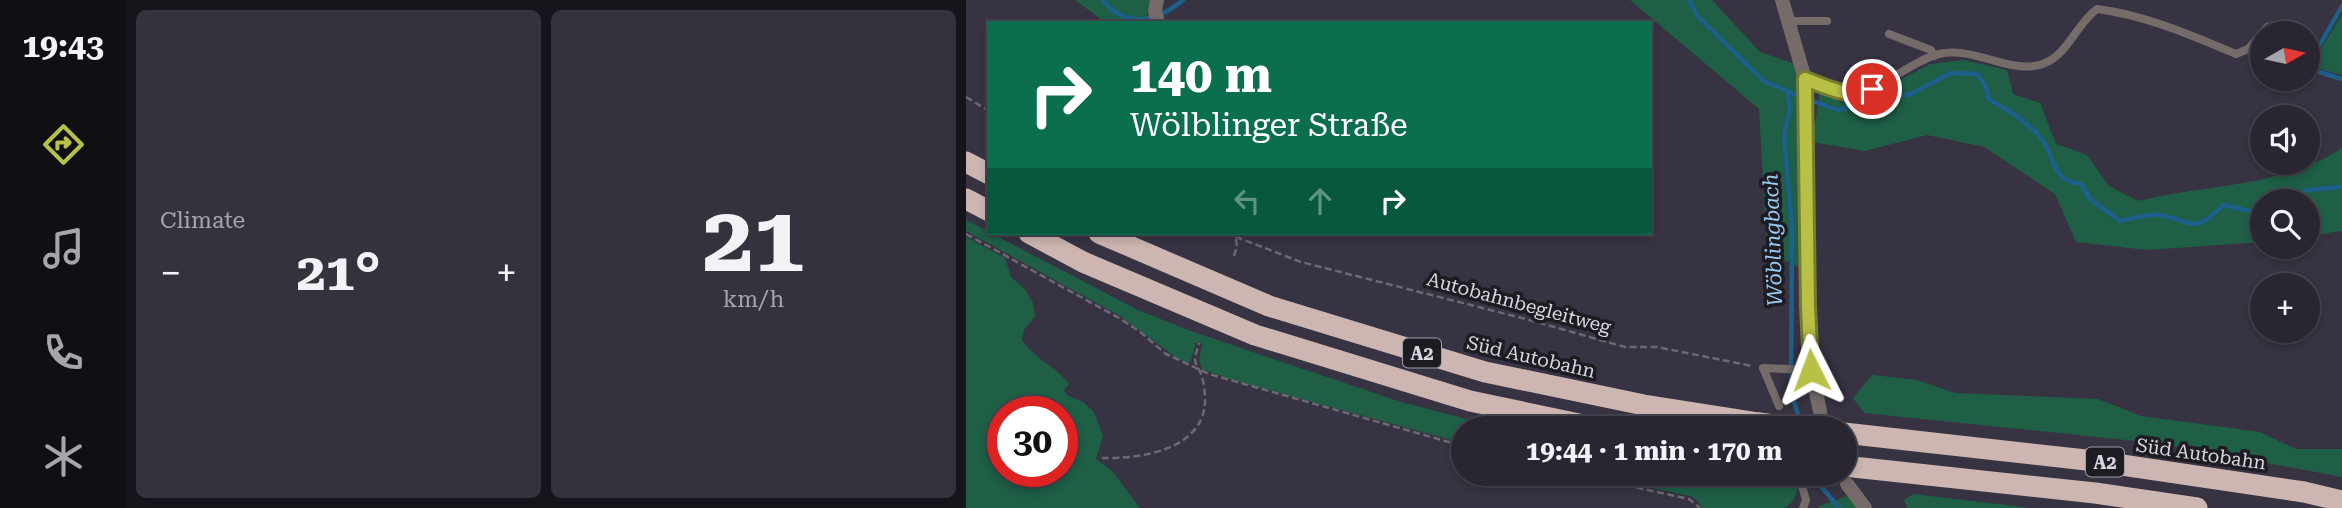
<!DOCTYPE html>
<html lang="en">
<head>
<meta charset="utf-8">
<style>
  :root { --surface:#292632; --page:#35323e; --text:#f1f3f6; --muted:#a5a5ac; --line:#45434d; --accent:#b9c046 }
  body { margin:0; font-family:"Roboto Serif",serif; background:var(--page); color:var(--text); height:100vh; display:flex; flex-direction:column; font-size:26px; white-space:nowrap }
  * { box-sizing:border-box; margin:0 }
  p { font-size:23px; color:var(--muted) }
  .icon { flex:none; width:38px; height:38px; fill:none; stroke:currentColor; stroke-width:2; stroke-linecap:round; stroke-linejoin:round }
  .map { position:relative; flex:1; overflow:hidden }
  .side { display:flex; flex-direction:column; gap:10px; padding:10px; background:#17151c; width:840px }
  .side>* { flex:none }
  .guide { position:absolute; left:21px; top:21px; width:665px; height:214px; border-radius:0px; box-shadow:0 4px 10px #0003,0 0 0 2px var(--line); background:#0b6e4f; color:#fff; overflow:hidden }
  .needle { width:46px; rotate:81deg }
  .tools { position:absolute; left:1284px; top:21px; display:grid; gap:14px }
  .tools a { display:grid; place-items:center; width:70px; height:70px; border-radius:50%; background:var(--surface); box-shadow:0 4px 10px #0003,0 0 0 2px var(--line); font-size:35px }
  .speed { position:absolute; left:21px; top:396px; display:flex; gap:14px; font-size:35px; font-weight:700; text-align:center }
  .speed>* { display:grid; place-content:center; width:91px; height:91px; border-radius:50%; background:var(--surface); box-shadow:0 4px 10px #0003,0 0 0 2px var(--line); line-height:1 }
  .speed .limit { border:10px solid #d22; background:#fff; color:#111 }
  .pin { position:absolute; display:grid; place-items:center; width:60px; height:60px; color:#fff; margin:-30px; border:4px solid #fff; border-radius:50%; box-shadow:0 2px 7px #0007 }
  .me { position:absolute; width:77px; margin:-38px; rotate:357deg; stroke-linejoin:round; filter:drop-shadow(0 0 5px #0008) }
  .turn { display:flex; align-items:center; gap:24px; height:147px; padding:0 28px; font-size:32px }
  .turn .icon { width:91px; height:91px; stroke-width:2.5 }
  .turn b { display:block; font-size:49px; line-height:60px }
  .lanes { display:flex; align-items:center; height:66px; padding:0 28px; background:#0003; justify-content:center; gap:35px; direction:ltr }
  .lanes .off { opacity:.35 }
  .big { font-size:52px; font-weight:700; line-height:1.1 }
  .side .tile { flex:1; display:flex; flex-direction:column; justify-content:center; gap:10px; min-width:0; padding:0 24px; border-radius:10px; background:var(--page) }
  .side .dial { align-items:center; gap:0 }
  .dial b { font-size:91px; line-height:1 }
  .heat { display:flex; justify-content:space-between; align-items:center; font-size:38px; direction:ltr }
  .side .tiles { flex:1; display:grid; gap:10px; grid-template-columns:repeat(2,1fr) }
  .trip { position:absolute; left:485px; top:416px; width:406px; height:70px; border-radius:35px; background:var(--surface); box-shadow:0 4px 10px #0003,0 0 0 2px var(--line); font-weight:700; line-height:70px; text-align:center }
  main { display:flex; flex:1; min-height:0 }
  .dock { display:flex; flex-direction:column; width:126px; justify-content:space-around; align-items:center; background:#100f14; color:var(--muted) }
  .dock .icon { width:49px; height:49px }
  .dock .selected { color:var(--accent) }
  .dock b { font-size:32px; color:var(--text) }
  .map>svg:first-child { display:block }
</style>
</head>
<body>
<main>
<nav class="dock">
<b>19:43</b>
<svg class="icon selected" aria-label="directions" viewBox="0 0 24 24"><path d="M12 3l9 9-9 9-9-9zM9 14v-3h6M13 9l2 2-2 2"/></svg>
<svg class="icon" aria-label="music" viewBox="0 0 24 24"><path d="M9 18V5l10-2v13"/><circle cx="6" cy="18" r="3"/><circle cx="16" cy="16" r="3"/></svg>
<svg class="icon" aria-label="phone" viewBox="0 0 24 24"><path d="M5 4h4l2 5-3 2q2 4 5 5l2-3 5 2v4C11 20 4 13 5 4z"/></svg>
<svg class="icon" aria-label="climate" viewBox="0 0 24 24"><path d="M12 3v18M4 7l16 10M4 17L20 7"/></svg>
</nav>
<section class="side">
<div class="tiles">
<div class="tile"><p>Climate</p>
<div class="heat"><a>−</a><b class="big">21°</b><a>+</a></div>
</div>
<div class="tile dial"><b>21</b><p>km/h</p></div>
</div>
</section>
<div class="map">
<svg width="1376" height="508" viewBox="0 0 1376 508">
  <rect width="100%" height="100%" fill="#373342"/>
  <g fill="#1e5f46" fill-rule="evenodd">
    <polygon points="109,0 184,0 181,14 186,23 140,23"/>
    <polygon points="664,0 746,0 794,52 829,64 835,82 836,268 801,253 793,109"/>
    <polygon points="1376,14 1376,75 1350,68 1356,47"/>
    <path d="M998,60L1041,70L1047,94L1074,103L1090,144L1121,155L1143,186L1172,201C1238,184 1319,187 1376,148V231L1342,236V201H1297V242L1181,250L1110,242L1089,194L1018,147L961,135L899,151L846,142L854,92L877,103L900,102L922,86L964,64Z"/>
    <polygon points="0,220 172,310 225,331 435,402 540,429 497,429 497,443 269,381 236,369 233,360 236,344 230,342 225,360 222,363 212,359 154,316 0,231"/>
    <path d="M0,237L39,258L45,277L58,288L67,303L69,316L58,330L56,340C68,359 90,366 103,384L98,390L101,395L117,402L128,412L137,436L130,459L147,472L174,508H0ZM96,411V471H37V411Z"/>
    <polygon points="906,375 951,380 989,393 1132,399 1175,416 1294,432 1330,449 1376,449 1376,477 1198,444 898,413 887,398"/>
    <path d="M621,474H800L832,479C831,492 830,502 818,508H736L731,500L724,496Z"/>
    <polygon points="947,494 1049,506 1063,508 941,508 938,500"/>
    <polygon points="881,496 893,508 853,508 853,506"/>
  </g>
  <g fill="none" stroke-linecap="round" stroke-linejoin="round">
    <g stroke="#1d608b" stroke-width="4.5">
      <path d="M137,0C159,29 191,22 217,0"/>
      <polyline points="723,0 732,17 798,81 835,97"/>
      <polyline points="1376,6 1352,48 1347,70 1376,79"/>
      <polyline points="821,91 824,109 818,135 826,228 825,392 834,421"/>
      <path d="M844,100L872,110L945,94L984,73L1011,74L1020,87L1023,100C1043,110 1059,120 1074,137C1091,156 1083,181 1115,184L1124,199L1154,221C1166,219 1181,213 1193,215C1229,221 1226,236 1257,205L1297,214"/>
      <polyline points="1329,201 1328,198 1340,190 1376,187"/>
      <polyline points="852,474 855,486 873,508"/>
    </g>
    <polyline stroke="#4f4b5a" stroke-width="14" stroke-dasharray="14 7" stroke-linecap="butt" points="854,411 859,429"/>
    <g stroke="#6c6875" stroke-width="2.5" stroke-dasharray="7 3.5" stroke-linecap="butt">
      <polyline points="0,97 23,111"/>
      <polyline points="260,233 335,262 560,319 659,347 691,347 786,366"/>
      <polyline points="0,234 153,318 173,331 200,354 243,374 497,446"/>
      <polyline points="268,256 271,246 269,233"/>
      <path d="M136,458C174,459 238,450 239,401C239,392 238,382 235,374C233,368 229,365 229,359C229,354 232,348 233,343"/>
      <polyline points="609,474 723,499 734,508"/>
    </g>
    <g stroke="#756c6a" stroke-width="8">
      <polyline points="823,21 861,21"/>
      <polyline points="923,34 965,50 968,56"/>
      <path d="M839,79C851,83 863,90 875,92C907,100 940,62 973,54C1007,45 1048,77 1079,63C1102,54 1111,23 1131,9C1179,15 1225,35 1270,54L1282,49L1301,27"/>
      <polyline points="813,406 797,368 845,370"/>
      <polyline points="834,479 840,500 837,508"/>
    </g>
    <g stroke="#756c6a" stroke-width="14">
      <polyline points="191,0 189,11 192,23"/>
      <polyline points="816,0 839,79 842,306 845,370 854,411"/>
      <polyline points="881,484 899,508"/>
    </g>
    <g stroke="#cdb6b2" stroke-width="21">
      <polyline points="0,162 23,174"/>
      <polyline points="0,199 23,211"/>
      <polyline points="63,233 117,262 289,335 504,401 637,429"/>
      <polyline points="133,233 303,306 519,372 678,405 793,423"/>
      <polyline points="878,433 1129,461 1338,492 1376,501"/>
      <polyline points="878,466 1129,493 1231,508"/>
    </g>
    <polyline stroke="#cdb6b2" stroke-width="21" points="793,423 840,429"/>
  </g>
  <g fill="none" stroke-linecap="round" stroke-linejoin="round">
    <defs>
      <path id="route" d="M845,370L842,306L839,79C861,87 884,100 906,89"/>
    </defs>
    <use href="#route" stroke="#787d2e" stroke-width="18"/>
    <use href="#route" stroke="#b9c046" stroke-width="12"/>
  </g>
  <g text-anchor="middle" dominant-baseline="central" stroke-width="7" stroke-linejoin="round" paint-order="stroke">
    <g fill="#1e1c23" stroke="#a19ea7" stroke-width="2">
      <rect x="437" y="338.5" width="38" height="29" rx="5"/>
      <rect x="1120" y="447.5" width="38" height="29" rx="5"/>
    </g>
    <g font-size="18" font-weight="bold" fill="#d9d6df">
      <text x="456" y="353">A2</text>
      <text x="1139" y="462">A2</text>
    </g>
    <g font-size="19" fill="#d9d6df" stroke="#1e1c23">
      <text transform="translate(553 303) rotate(15)">Autobahnbegleitweg</text>
      <text transform="translate(565 357) rotate(13)">Süd Autobahn</text>
      <text transform="translate(1235 454) rotate(8)">Süd Autobahn</text>
    </g>
    <g font-size="21" font-style="italic" fill="#99cbf1" stroke="#1e1c23">
      <text transform="translate(807 240) rotate(-92)">Wöblingbach</text>
    </g>
  </g>
</svg>
<div class="tools">
<a><svg class="needle" viewBox="-14 -14 28 28"><path d="M0-13l5 13h-10z" fill="#e53935"/><path d="M0 13l5-13h-10z" fill="#a5a5ac"/></svg></a>
<a><svg class="icon" aria-label="sound" viewBox="0 0 24 24"><path d="M4 9h4l5-4v14l-5-4H4zM17 9q2 3 0 6"/></svg></a>
<a><svg class="icon" aria-label="search" viewBox="0 0 24 24"><circle cx="10" cy="10" r="6"/><path d="M15 15l6 6"/></svg></a>
<a>+</a>
</div>
<div class="speed"><div class="limit">30</div></div>
<div class="pin" style="left:906px;top:89px;background:#d93025"><svg class="icon" aria-label="arrive" viewBox="0 0 24 24"><path d="M6 21V4h12l-3 4 3 4H6"/></svg></div>
<svg class="me" style="left:845px;top:370px" viewBox="-20 -20 40 40"><path d="M0-17L14 15 0 8-14 15z" fill="#b9c046" stroke="#fff" stroke-width="4"/></svg>
<div class="trip">19:44 · 1 min · 170 m</div>
<div class="guide">
<div class="turn"><svg class="icon" aria-label="right" viewBox="0 0 24 24"><path d="M7 20v-9h11M14 6l5 5-5 5"/></svg><div><b>140 m</b>Wölblinger Straße</div></div>
<div class="lanes"><svg class="icon off" aria-label="left" viewBox="0 0 24 24"><path d="M17 20v-9H6M10 6l-5 5 5 5"/></svg><svg class="icon off" aria-label="ahead" viewBox="0 0 24 24"><path d="M12 20V5M6 11l6-6 6 6"/></svg><svg class="icon" aria-label="right" viewBox="0 0 24 24"><path d="M7 20v-9h11M14 6l5 5-5 5"/></svg></div>
</div>
</div>
</main>
</body>
</html>
